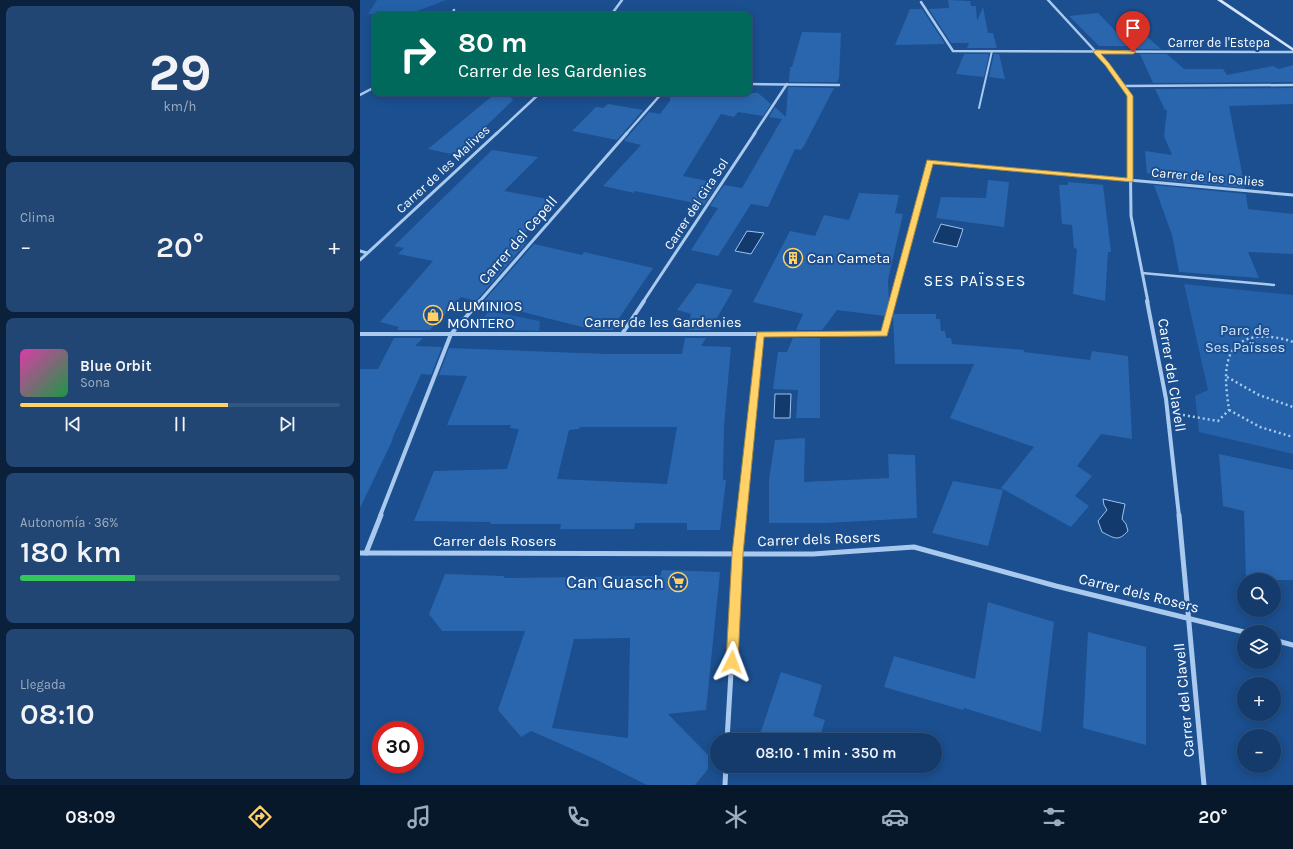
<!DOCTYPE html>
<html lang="es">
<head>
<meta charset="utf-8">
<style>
  :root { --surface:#143b6b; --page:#214673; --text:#f1f3f6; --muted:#9dadc1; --line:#33557e; --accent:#ffd166 }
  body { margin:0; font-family:Karla,sans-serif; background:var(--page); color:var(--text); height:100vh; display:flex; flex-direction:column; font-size:15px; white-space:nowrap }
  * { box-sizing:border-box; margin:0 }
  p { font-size:13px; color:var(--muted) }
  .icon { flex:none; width:22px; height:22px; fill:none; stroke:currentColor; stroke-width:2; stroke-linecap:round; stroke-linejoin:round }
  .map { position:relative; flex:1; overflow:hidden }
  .side { display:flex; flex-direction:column; gap:6px; padding:6px; background:#0b203b; width:360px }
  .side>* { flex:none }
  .hud { position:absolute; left:12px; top:12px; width:380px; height:84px; border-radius:8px; box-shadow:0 2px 10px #0003,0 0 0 1px var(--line); background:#00695c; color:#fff; overflow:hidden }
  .tools { position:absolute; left:877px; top:573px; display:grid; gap:8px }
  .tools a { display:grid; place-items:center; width:44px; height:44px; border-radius:50%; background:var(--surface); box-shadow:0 2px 10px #0003,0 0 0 1px var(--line); font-size:20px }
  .speed { position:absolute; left:12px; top:721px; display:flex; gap:8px; font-size:20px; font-weight:700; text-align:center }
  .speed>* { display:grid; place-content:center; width:52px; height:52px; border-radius:50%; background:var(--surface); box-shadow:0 2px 10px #0003,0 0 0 1px var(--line); line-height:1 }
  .speed .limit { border:6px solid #d22; background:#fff; color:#111 }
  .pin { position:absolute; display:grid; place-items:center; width:34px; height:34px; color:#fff; margin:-41px -17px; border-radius:50% 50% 50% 0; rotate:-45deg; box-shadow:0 0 4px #0007 }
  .pin .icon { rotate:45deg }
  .me { position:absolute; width:44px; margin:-22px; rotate:3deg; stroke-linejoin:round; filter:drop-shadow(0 0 3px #0008) }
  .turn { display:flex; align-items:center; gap:14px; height:84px; padding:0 20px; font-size:18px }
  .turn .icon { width:52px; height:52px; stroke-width:2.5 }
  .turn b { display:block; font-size:28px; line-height:34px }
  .big { font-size:30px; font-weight:600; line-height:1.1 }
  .side .widget { flex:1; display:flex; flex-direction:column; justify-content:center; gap:6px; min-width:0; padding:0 14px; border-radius:8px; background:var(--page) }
  .side .dial { align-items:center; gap:0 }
  .dial b { font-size:52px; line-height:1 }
  .song { display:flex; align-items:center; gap:12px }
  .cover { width:48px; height:48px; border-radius:6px; background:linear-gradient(135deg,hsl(320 70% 55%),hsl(140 70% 35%)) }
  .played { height:4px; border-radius:2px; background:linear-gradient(90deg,var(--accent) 65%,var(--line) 65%) }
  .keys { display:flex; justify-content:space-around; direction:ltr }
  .heat { display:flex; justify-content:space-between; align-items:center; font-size:22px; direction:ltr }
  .charge { height:6px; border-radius:3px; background:linear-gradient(90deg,#34c759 36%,var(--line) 0) }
  .trip { position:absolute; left:350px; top:733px; width:232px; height:40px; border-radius:20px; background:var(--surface); box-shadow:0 2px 10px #0003,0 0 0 1px var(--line); font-weight:600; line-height:40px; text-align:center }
  .menu { display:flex; height:64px; justify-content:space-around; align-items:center; background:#08182b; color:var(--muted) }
  .menu .icon { width:28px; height:28px }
  .menu .selected { color:var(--accent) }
  .menu b { font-size:18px; color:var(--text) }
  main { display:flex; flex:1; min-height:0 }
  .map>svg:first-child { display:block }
</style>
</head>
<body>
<main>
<section class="side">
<div class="widget dial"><b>29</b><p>km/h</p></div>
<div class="widget"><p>Clima</p>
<div class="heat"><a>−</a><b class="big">20°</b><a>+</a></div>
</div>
<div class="widget">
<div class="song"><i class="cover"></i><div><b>Blue Orbit</b><p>Sona</p></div></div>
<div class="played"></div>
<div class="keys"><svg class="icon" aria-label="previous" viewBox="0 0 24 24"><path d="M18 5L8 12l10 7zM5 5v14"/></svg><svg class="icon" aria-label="pause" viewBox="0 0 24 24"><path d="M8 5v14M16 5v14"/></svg><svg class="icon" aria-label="next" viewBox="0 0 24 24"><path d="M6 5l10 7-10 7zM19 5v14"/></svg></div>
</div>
<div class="widget"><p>Autonomía · 36%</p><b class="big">180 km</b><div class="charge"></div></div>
<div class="widget"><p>Llegada</p><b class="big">08:10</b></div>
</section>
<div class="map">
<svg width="933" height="785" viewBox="0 0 933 785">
  <rect width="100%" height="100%" fill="#1b4f8f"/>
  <g fill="#2461a8">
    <polygon points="17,0 86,0 52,13 8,14"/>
    <polygon points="824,284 933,295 933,454 839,432 835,396 848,390"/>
    <polygon points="129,311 180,321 179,331 114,329"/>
  </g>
  <g fill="#123a6d" stroke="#9cc4f0">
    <polygon points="581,224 603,229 597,247 573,242"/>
    <polygon points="387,231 404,233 391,254 375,251"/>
    <polygon points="415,394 431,394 430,418 414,418"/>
    <path d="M743,499L765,504L762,519L766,524L768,531C758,542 754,538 742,532L738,521L747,510L744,505Z"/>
  </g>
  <g fill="#2a66ad" fill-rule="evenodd">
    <polygon points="588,0 610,1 611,6 616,6 617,21 623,7 628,33 633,33 637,48 607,48 609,43 591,43 569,9 589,8"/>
    <polygon points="550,9 562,9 585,44 535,45"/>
    <polygon points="738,13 770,46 739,46 709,16"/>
    <polygon points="763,16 801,49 777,49"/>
    <polygon points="442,32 481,33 479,78 477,82 429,82 430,67 432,67"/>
    <polygon points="604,54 629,54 624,77 596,74"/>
    <polygon points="634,54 639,54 645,79 629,77"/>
    <polygon points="780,54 807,54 824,69 863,69 867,75 913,66 919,69 933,65 933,82 793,83"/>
    <polygon points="428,87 474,88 445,144 441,150 435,149 408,207 391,204 358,256 331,250 358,208 350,206 364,185 382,188 422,119 409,117 415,107 426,117"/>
    <polygon points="933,88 933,104 869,106 885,188 792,179 790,174 787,173 785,151 812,155 804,136 807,110 805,110 795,89"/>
    <polygon points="136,93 147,93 153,100 96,155 68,149"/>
    <polygon points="310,93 398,93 411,104 403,116 378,112 374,117 361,114 323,176 358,183 344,205 275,191 274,193 243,186 281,145 264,141 289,112 300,114 310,101"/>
    <polygon points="248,104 283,110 257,140 212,131 236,107 243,108"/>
    <polygon points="132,150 178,157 144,191 193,200 158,241 167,242 116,301 101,297 70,330 37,330 39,327 20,322 73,261 38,254 44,248 34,246"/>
    <polygon points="628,180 649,182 644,227 576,218 581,197 626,198"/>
    <polygon points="708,182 743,185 751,252 748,252 745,301 713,294 717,249 714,248 712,225 702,224 699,185 708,185"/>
    <polygon points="794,185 886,194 888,209 933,214 933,254 888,252 899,278 819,272 812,235"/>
    <polygon points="499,193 539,195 535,213 543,214 528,280 529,303 525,316 477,310 462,330 436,330 443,314 393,302 430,231 455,236 464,215 489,220"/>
    <polygon points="174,244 222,255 224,252 293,268 255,324 253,330 234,330 123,302"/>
    <polygon points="337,283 373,290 350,330 327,330 331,314 317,310"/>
    <polygon points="533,314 576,314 576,319 580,319 581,331 585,331 586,338 591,338 592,344 664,350 664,352 730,360 732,351 768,356 772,439 741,434 717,466 732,476 715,496 729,506 711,527 641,488 674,447 590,418 614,364 535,364"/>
    <polygon points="34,338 63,338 55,346 82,347 71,375 61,374 32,439 33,439 0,508 0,369 18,369"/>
    <path d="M325,338H346L341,346L371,347L364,426L363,480H366L360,530H327V523H275L274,529H200L201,524H130L131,522L54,521L74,471L147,469L159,429L150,428L151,425H87L107,376L79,375L89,348L247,354H322ZM220,427H317L307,484L197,479L209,430L219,429Z"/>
    <polygon points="433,338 460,338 460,418 436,418 438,390 413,389 418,352 427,352"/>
    <polygon points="445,438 444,482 529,478 528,454 555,455 557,518 466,523 409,523 409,480 415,440"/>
    <polygon points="859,454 933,470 933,580 886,580 884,511 863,506"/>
    <polygon points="593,481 643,490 628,546 572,533"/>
    <path d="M302,570L360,572L346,710L308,714L348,755V769L335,785H287L235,759L171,731L161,737L138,710L165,631H82L69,614L85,574L144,576V578L300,576ZM270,638L268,738L192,728L214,639Z"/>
    <polygon points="628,602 694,622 681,732 604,708 603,710 524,687 534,656 615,679"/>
    <polygon points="728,632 786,647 786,745 723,728"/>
    <polygon points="421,672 462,685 453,716 465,720 459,740 398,740"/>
  </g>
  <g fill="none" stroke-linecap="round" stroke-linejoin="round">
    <g stroke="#a9c9ee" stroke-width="2.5" stroke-dasharray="2 3" stroke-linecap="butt">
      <polyline points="867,377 899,395 933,407"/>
      <polyline points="869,410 900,427 933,437"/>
      <path d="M823,415L858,421L869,410C867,394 864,376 868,361C875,331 911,334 933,342"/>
    </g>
    <polyline stroke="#a9c9ee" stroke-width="2" points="619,108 632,51"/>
    <polyline stroke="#a9c9ee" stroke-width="2.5" points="782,273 914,285"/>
    <g stroke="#a9c9ee" stroke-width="2.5">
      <polyline points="688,0 747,64 770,96 770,134"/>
      <polyline points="561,2 593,51 933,52"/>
      <polyline points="92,15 94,10"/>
      <polyline points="251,15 262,0"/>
      <polyline points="389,84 479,85"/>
      <polyline points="763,86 933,85"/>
      <polyline points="0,95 15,87"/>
      <polyline points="136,134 180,93"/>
      <polyline points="266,134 302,93"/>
      <polyline points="394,134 427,84"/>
    </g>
    <g stroke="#a9c9ee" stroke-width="3">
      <polyline points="770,133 771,216 788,302"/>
      <polyline points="0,251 7,253"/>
      <polyline points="0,260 137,133"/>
      <polyline points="119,302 267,133"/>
      <polyline points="283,302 395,133"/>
      <polyline points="532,302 570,162 933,195"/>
    </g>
    <g stroke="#a9c9ee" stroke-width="4">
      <polyline points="787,301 806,399 819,516"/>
      <polyline points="0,334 524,334 533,301"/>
      <polyline points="262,334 284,301"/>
      <polyline points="20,516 91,334 120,301"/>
      <polyline points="382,516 400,334"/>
    </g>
    <g stroke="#a9c9ee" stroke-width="5">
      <polyline points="819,515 844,785"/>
      <polyline points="0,553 453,554 554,547 696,586 884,632"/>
      <polyline points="6,553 21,515"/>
      <polyline points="914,640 933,645"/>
      <polyline points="367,740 378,554 382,515"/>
      <polyline points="365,785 366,766"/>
    </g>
    <polygon fill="#d6e6fa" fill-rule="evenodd" points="857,0 862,0 933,48 933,51"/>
  </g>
  <polygon fill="#ffd166" stroke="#a68842" points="736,50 773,51 776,52 773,54 741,54 749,63 773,96 773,182 573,164 527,336 404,337 383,554 378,662 376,666 372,668 367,666 366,662 372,554 397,332 521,331 567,160 767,178 767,96 745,65 733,52"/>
  <defs>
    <symbol id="building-ring" viewBox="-11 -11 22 22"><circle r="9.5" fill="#1b4f8f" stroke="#ffd166" stroke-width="1.5"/><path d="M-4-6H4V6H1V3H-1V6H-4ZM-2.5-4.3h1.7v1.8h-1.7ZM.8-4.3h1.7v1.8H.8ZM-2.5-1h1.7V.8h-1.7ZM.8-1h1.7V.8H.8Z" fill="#ffd166"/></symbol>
    <symbol id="shop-ring" viewBox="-11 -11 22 22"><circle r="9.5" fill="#1b4f8f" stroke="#ffd166" stroke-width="1.5"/><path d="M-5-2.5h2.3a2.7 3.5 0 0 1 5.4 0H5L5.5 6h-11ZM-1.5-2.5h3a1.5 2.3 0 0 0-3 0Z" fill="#ffd166"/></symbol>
    <symbol id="supermarket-ring" viewBox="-11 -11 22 22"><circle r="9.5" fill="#1b4f8f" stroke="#ffd166" stroke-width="1.5"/><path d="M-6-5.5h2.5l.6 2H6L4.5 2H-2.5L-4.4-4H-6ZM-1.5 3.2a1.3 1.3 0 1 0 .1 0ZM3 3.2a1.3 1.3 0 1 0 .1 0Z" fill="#ffd166"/></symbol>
  </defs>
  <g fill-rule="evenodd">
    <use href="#building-ring" x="422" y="247" width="22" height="22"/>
    <use href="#shop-ring" x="62" y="304" width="22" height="22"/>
    <use href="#supermarket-ring" x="307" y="571" width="22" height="22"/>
  </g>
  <g text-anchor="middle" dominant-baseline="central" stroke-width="4" stroke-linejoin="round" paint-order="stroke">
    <g font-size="13" fill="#fff" stroke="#1b4f8f">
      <text x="859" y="42">Carrer de l'Estepa</text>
      <text transform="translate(83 169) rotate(-43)">Carrer de les Malives</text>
      <text transform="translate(848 177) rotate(5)">Carrer de les Dalies</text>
      <text transform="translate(336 204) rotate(-57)">Carrer del Gira Sol</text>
    </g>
    <g font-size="15" fill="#fff" stroke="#1b4f8f">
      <text transform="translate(158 240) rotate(-49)">Carrer del Cepell</text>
      <text x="303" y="322">Carrer de les Gardenies</text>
      <text transform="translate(812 375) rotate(81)">Carrer del Clavell</text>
      <text transform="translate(459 539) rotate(-2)">Carrer dels Rosers</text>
      <text x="135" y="541">Carrer dels Rosers</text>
      <text transform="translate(779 593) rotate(14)">Carrer dels Rosers</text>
      <text transform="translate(824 700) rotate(-95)">Carrer del Clavell</text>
    </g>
    <g font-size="15" fill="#fff" stroke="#1b4f8f" text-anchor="start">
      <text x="447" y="258">Can Cameta</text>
      <text x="87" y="306">ALUMINIOS<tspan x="87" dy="17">MONTERO</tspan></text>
    </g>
    <g font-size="15" fill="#cfe3fa" stroke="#1b4f8f">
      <text x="885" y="330">Parc de<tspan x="885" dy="17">Ses Païsses</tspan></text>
    </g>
    <g font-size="16" letter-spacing="1" fill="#fff" stroke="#1b4f8f">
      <text x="615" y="280">SES PAÏSSES</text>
    </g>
    <g font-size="18" fill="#fff" stroke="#1b4f8f" text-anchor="end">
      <text x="304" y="582">Can Guasch</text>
    </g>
  </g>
</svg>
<div class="tools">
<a><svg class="icon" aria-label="search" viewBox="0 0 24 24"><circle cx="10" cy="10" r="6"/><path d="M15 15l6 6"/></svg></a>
<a><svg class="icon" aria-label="layers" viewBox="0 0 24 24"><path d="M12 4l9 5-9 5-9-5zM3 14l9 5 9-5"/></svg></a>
<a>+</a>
<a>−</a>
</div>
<div class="speed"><div class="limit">30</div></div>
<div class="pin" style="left:773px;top:52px;background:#d93025"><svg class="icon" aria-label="arrive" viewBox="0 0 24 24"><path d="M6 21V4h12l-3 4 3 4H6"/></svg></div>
<svg class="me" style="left:372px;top:662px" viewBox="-20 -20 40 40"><path d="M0-17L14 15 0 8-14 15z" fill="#ffd166" stroke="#fff" stroke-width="4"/></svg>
<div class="trip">08:10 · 1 min · 350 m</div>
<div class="hud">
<div class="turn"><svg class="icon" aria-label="right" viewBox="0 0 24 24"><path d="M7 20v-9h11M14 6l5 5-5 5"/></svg><div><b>80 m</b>Carrer de les Gardenies</div></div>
</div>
</div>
</main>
<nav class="menu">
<b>08:09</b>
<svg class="icon selected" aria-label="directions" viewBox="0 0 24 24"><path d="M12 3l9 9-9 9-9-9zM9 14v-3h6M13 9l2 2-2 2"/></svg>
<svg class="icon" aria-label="music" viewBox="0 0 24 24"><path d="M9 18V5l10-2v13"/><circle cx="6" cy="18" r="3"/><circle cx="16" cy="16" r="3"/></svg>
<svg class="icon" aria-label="phone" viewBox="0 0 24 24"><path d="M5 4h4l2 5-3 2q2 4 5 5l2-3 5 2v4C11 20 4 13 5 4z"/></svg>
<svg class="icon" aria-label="climate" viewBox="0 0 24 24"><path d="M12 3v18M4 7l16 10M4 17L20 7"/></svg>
<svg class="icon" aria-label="car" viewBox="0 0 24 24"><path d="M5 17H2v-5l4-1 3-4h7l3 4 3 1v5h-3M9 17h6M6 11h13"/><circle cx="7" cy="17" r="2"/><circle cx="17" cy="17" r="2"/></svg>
<svg class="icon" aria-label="filters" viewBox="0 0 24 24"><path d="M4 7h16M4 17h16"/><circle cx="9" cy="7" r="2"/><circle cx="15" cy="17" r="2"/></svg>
<b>20°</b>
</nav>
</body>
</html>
